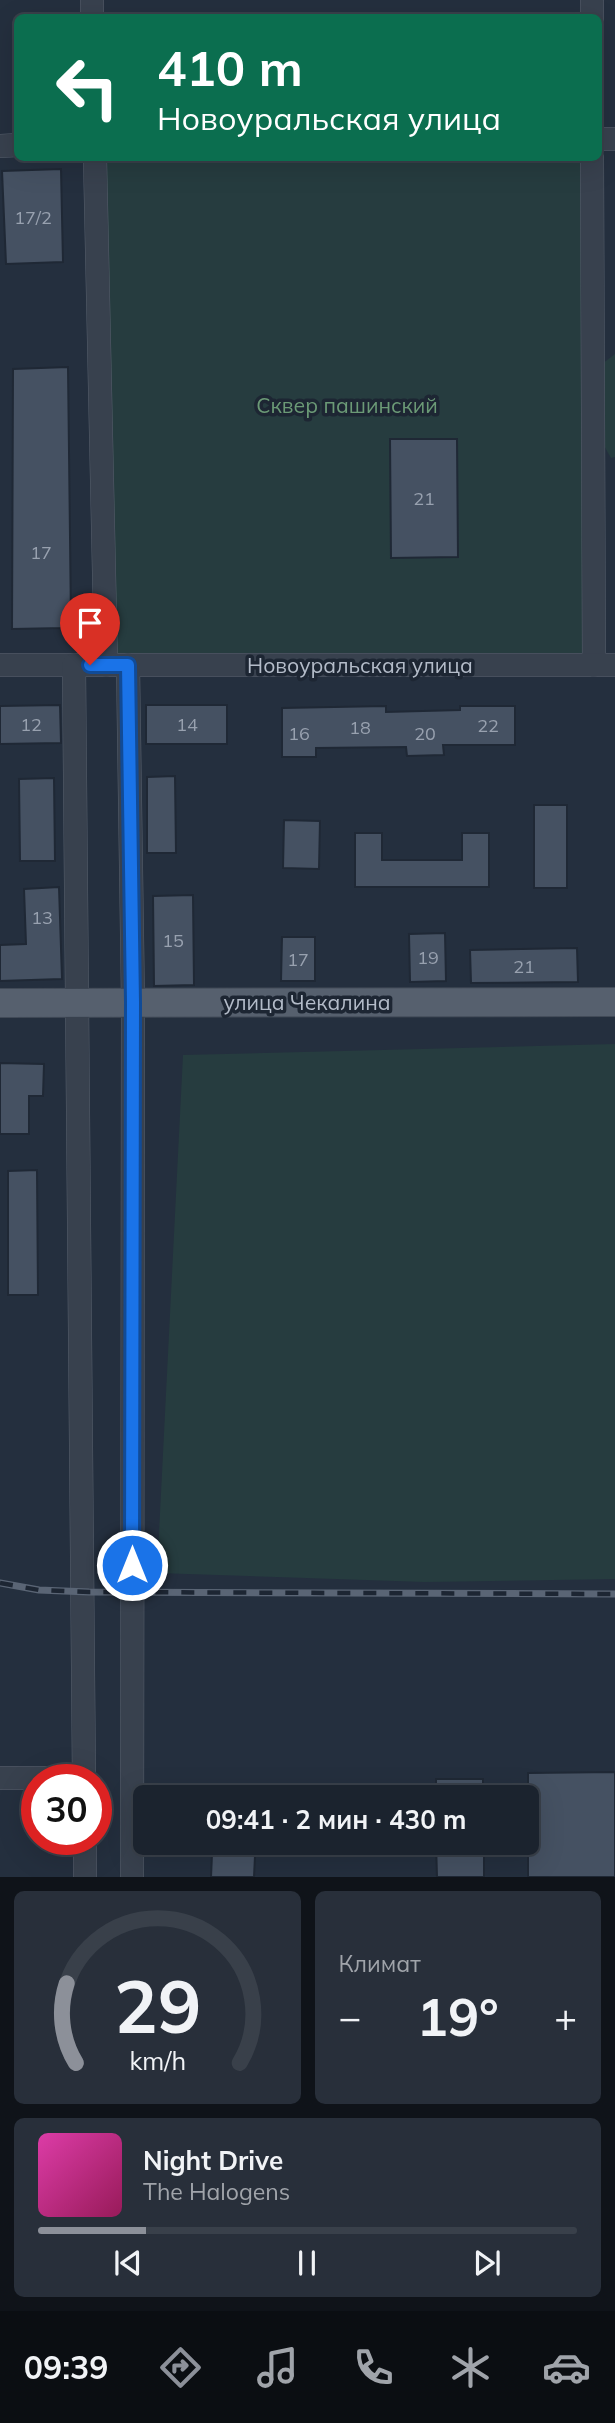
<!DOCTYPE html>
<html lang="ru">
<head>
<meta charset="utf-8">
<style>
  :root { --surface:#1b232e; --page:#282f3a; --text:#f1f3f6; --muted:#a0a4aa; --line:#39404a; --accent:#8c9099 }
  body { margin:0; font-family:Mulish,sans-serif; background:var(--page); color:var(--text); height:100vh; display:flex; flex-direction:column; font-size:26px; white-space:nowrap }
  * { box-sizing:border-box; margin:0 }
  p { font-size:23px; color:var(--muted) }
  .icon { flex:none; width:38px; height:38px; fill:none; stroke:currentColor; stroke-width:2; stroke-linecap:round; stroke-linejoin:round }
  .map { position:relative; height:1877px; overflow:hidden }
  .sheet { display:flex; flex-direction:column; gap:14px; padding:14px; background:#0f1319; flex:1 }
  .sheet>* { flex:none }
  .guide { position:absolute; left:14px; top:14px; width:588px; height:147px; border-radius:10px; box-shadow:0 7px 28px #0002,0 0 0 2px var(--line); background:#0b6e4f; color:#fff; overflow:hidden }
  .speed { position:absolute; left:21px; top:1764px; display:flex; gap:14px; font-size:35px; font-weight:700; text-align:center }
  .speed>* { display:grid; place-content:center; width:91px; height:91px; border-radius:50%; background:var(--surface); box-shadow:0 7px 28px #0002,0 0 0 2px var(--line); line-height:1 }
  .speed .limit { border:10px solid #d22; background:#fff; color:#111 }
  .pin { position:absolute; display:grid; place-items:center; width:60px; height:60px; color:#fff; margin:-72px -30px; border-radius:50% 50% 50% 0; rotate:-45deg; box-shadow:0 0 7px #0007 }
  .pin .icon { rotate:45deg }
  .me { position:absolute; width:77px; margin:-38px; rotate:0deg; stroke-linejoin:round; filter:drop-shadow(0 0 5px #0008) }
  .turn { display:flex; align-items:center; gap:24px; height:147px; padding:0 28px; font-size:32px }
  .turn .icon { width:91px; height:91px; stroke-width:2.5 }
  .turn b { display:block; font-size:49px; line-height:60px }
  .big { font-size:52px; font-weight:700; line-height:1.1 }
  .sheet .card { flex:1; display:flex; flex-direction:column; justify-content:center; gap:10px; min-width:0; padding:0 24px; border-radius:10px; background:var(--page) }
  .sheet .dial { align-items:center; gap:0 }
  .dial svg { height:182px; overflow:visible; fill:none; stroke:var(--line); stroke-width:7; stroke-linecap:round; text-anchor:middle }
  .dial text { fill:var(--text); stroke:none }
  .song { display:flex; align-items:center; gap:21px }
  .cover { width:84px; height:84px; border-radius:10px; background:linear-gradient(135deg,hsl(320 70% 55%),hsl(330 70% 35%)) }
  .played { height:7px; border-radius:4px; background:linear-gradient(90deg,var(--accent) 20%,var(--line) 20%) }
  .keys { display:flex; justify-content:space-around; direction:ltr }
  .heat { display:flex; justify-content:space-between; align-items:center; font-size:38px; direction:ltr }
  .sheet .tiles { flex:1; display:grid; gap:14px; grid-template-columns:1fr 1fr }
  .card:last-child { grid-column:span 2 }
  .trip { position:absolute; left:133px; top:1785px; width:406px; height:70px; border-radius:10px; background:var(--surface); box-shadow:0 7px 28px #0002,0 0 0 2px var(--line); font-weight:700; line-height:70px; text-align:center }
  .dock { display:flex; height:112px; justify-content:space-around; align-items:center; background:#0b0e12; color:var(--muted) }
  .dock .icon { width:49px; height:49px }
  .dock .current { color:var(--accent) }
  .dock b { font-size:32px; color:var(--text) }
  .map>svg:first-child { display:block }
</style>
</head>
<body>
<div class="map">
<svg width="615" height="1877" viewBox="0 0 615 1877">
  <rect width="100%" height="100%" fill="#242f3e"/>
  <g fill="#263c3f">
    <polygon points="106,158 581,158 583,653 117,653"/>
    <polygon points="615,354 615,457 611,458 603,444 602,364"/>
    <polygon points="615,1044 615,1579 425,1582 157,1573 183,1055"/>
  </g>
  <g fill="#455162" stroke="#1f2835" stroke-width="2">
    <polygon points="61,169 63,262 6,264 2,171"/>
    <polygon points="68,367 71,621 64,628 12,629 13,369"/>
    <polygon points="390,439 457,439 458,557 391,558"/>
    <polygon points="60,705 61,743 0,744 0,706"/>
    <rect x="146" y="705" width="81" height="39"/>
    <polygon points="386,706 386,712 460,710 460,706 515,706 515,745 443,745 444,755 407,756 406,747 316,748 316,757 282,757 282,708"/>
    <polygon points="175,776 176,853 147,853 147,777"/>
    <polygon points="54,778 55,861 20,861 19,779"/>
    <rect x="534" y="805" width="33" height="83"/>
    <polygon points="284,820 320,821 319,869 283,868"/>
    <polygon points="355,833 382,833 382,860 462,860 462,833 489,833 489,887 355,887"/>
    <polygon points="59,887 62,979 0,981 0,945 26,944 24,889"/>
    <polygon points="193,895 194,985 154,986 153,896"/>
    <polygon points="445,933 446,981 410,982 409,934"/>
    <polygon points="282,937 315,937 315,981 281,981"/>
    <polygon points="577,948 578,982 471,983 470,950"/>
    <polygon points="0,1063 44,1064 43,1096 29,1096 29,1134 0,1134"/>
    <polygon points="37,1170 38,1295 8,1295 8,1171"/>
    <polygon points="615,1772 615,1877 528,1877 528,1773"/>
    <rect x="436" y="1779" width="47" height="18"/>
    <polygon points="436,1843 484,1843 484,1877 437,1877"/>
    <polygon points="212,1854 255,1856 254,1877 211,1877"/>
  </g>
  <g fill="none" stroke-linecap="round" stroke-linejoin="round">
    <defs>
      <g id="minor">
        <polyline points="92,0 92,18"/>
        <polyline points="592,0 592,18"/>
        <polyline points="598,139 615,139"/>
        <polyline points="0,146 18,145"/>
        <polyline points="95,158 106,665"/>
        <polyline points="592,158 594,665"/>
        <polyline points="0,665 615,665"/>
        <polyline points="74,665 84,1780"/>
        <polyline points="128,665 133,1002 132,1877"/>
        <polyline points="0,1778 84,1778"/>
        <polyline points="85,1839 85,1877"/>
      </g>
      <polyline id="major" points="0,1003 615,1002"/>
    </defs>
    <use href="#minor" stroke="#565f6c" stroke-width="24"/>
    <use href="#major" stroke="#414a57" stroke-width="30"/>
    <use href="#minor" stroke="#38414e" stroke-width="23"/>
    <use href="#major" stroke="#56606e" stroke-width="28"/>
    <defs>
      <polyline id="rail" points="0,1583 39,1590 89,1592 615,1594"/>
    </defs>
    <use href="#rail" stroke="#5a6575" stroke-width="7"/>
    <use href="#rail" stroke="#1d2633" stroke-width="4.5" stroke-dasharray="13" stroke-linecap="butt"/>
  </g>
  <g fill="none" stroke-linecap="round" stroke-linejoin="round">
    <defs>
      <polyline id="route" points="90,665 128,665 133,1002 132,1565"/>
    </defs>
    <use href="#route" stroke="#114b97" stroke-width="18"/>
    <use href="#route" stroke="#1a73e8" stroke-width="12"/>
  </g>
  <g text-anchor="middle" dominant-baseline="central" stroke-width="7" stroke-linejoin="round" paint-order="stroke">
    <g font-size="18" fill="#98a1af">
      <text x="33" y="217">17/2</text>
      <text x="424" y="498">21</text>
      <text x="41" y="552">17</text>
      <text x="31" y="724">12</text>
      <text x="187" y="724">14</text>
      <text x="488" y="725">22</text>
      <text x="360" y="727">18</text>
      <text x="299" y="733">16</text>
      <text x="425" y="733">20</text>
      <text x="42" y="917">13</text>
      <text x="173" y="940">15</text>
      <text x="428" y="957">19</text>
      <text x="298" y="959">17</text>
      <text x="524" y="966">21</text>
    </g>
    <g font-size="21" fill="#6b9a76" stroke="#1d2633">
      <text x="347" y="405">Сквер пашинский</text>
    </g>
    <g font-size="21" fill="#b4bcc9" stroke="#1d2633">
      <text x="360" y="665">Новоуральская улица</text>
      <text x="307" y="1002">улица Чекалина</text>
    </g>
  </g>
</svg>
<div class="speed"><div class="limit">30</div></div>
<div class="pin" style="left:90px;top:665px;background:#d93025"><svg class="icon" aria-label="arrive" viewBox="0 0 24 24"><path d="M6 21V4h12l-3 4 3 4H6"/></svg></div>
<svg class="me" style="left:132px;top:1565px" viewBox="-20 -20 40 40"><circle r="17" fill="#1a73e8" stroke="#fff" stroke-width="3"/><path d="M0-11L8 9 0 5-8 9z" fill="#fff"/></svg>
<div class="trip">09:41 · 2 мин · 430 m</div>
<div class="guide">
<div class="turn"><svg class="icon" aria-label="left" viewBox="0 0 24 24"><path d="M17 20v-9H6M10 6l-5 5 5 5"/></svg><div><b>410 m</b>Новоуральская улица</div></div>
</div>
</div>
<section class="sheet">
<div class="tiles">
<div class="card dial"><svg viewBox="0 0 100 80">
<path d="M14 69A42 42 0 1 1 86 69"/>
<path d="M14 69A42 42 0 0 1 10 34" stroke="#8c9099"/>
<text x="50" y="56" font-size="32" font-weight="700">29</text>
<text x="50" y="72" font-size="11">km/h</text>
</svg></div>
<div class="card"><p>Климат</p>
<div class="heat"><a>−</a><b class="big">19°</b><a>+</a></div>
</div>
<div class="card">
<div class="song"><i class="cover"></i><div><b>Night Drive</b><p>The Halogens</p></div></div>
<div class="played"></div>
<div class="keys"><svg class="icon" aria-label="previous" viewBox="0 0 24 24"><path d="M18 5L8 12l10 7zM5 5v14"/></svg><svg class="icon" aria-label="pause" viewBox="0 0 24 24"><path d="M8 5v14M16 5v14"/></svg><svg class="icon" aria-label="next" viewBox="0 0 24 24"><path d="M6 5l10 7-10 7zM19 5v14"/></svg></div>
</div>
</div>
</section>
<nav class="dock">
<b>09:39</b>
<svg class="icon current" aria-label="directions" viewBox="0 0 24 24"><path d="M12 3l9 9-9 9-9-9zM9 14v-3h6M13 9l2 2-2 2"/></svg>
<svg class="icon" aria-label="music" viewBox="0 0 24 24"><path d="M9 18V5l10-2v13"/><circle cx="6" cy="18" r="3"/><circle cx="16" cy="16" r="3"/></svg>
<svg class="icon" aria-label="phone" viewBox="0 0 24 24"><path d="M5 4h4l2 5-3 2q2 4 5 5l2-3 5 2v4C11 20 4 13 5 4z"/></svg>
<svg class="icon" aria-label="climate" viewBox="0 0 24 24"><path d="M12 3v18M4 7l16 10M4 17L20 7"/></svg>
<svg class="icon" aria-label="car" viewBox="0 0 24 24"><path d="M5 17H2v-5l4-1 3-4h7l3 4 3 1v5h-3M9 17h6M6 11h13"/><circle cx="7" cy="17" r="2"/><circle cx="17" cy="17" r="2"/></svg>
</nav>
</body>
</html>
